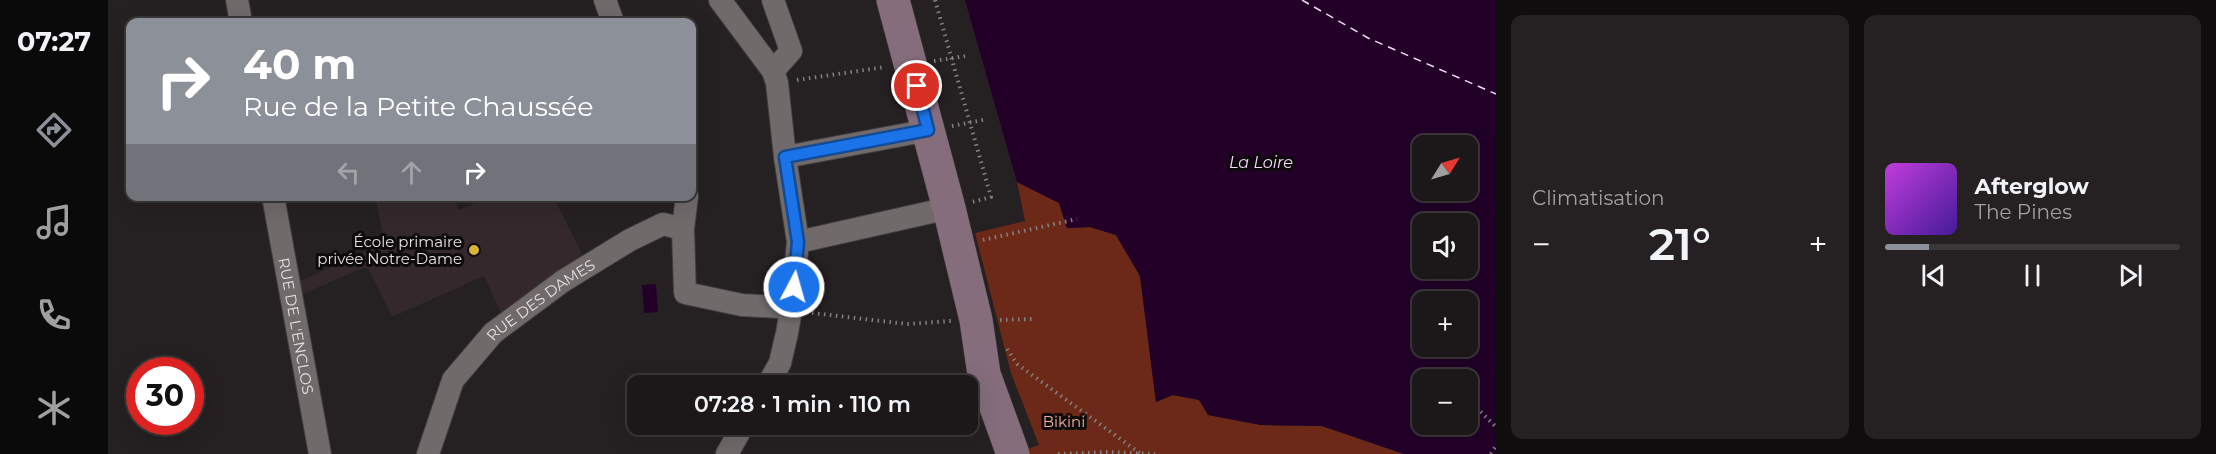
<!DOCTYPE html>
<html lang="fr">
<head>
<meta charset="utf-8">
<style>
  :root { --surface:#1c1819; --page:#252122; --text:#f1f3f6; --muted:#a0a0a2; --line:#3a3738; --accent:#8c9099 }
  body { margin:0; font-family:Montserrat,sans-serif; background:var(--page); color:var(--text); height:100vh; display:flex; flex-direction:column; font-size:22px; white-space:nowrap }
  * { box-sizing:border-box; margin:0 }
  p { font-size:20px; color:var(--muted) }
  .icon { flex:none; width:33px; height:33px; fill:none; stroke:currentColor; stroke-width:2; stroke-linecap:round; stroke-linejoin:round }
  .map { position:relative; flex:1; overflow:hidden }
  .panel { display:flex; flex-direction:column; gap:15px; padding:15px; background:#0f0d0e; width:720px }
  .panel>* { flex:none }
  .hud { position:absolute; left:18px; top:18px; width:570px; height:183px; border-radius:12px; box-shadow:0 6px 24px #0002,0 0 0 2px var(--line); background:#8c9099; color:#fff; overflow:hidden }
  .needle { width:39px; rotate:53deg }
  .controls { position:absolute; left:1304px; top:135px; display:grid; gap:12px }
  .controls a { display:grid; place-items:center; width:66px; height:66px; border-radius:12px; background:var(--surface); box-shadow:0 6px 24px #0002,0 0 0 2px var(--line); font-size:30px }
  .speed { position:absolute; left:18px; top:357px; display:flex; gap:12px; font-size:30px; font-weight:700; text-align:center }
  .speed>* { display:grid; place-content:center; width:78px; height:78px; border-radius:50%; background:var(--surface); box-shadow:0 6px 24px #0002,0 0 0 2px var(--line); line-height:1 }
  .speed .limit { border:9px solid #d22; background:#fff; color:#111 }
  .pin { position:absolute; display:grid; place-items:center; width:51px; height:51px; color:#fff; margin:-26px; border:3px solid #fff; border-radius:50%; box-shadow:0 2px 6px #0007 }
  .me { position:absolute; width:66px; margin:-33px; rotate:6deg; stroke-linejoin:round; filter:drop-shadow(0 0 4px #0008) }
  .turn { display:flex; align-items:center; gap:21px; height:126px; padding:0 18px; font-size:27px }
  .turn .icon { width:78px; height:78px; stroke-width:2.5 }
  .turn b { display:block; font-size:42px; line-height:51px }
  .lanes { display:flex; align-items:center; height:57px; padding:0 18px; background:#0003; justify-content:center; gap:30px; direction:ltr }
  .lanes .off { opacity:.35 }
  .big { font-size:45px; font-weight:600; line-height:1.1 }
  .panel .tile { flex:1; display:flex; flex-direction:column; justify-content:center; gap:9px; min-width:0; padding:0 21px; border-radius:12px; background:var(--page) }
  .song { display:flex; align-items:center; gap:18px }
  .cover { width:72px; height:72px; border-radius:9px; background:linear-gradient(135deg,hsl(290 70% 55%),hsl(260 70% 35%)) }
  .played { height:6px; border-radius:3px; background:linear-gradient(90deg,var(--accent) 15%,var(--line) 15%) }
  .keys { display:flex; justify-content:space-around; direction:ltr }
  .heat { display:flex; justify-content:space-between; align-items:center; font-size:33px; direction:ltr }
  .panel .tiles { flex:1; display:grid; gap:15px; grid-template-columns:repeat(2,1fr) }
  .trip { position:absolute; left:519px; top:375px; width:351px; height:60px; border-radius:12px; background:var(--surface); box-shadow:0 6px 24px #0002,0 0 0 2px var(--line); font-weight:600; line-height:60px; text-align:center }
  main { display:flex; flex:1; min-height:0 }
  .dock { display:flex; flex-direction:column; width:108px; justify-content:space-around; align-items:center; background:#0b0a0a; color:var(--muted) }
  .dock .icon { width:42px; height:42px }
  .dock .selected { color:var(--accent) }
  .dock b { font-size:27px; color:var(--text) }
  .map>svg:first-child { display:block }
</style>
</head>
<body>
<main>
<nav class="dock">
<b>07:27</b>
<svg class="icon selected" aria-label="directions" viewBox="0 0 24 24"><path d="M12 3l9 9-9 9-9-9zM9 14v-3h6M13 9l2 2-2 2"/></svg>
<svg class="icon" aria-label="music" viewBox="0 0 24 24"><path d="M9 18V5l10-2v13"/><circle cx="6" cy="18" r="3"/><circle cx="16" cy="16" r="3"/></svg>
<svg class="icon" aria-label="phone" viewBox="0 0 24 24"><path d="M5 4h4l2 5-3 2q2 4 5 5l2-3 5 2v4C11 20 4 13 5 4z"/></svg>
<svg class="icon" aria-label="climate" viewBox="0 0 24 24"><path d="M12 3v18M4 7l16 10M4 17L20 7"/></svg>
</nav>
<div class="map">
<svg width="1388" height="454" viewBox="0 0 1388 454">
  <rect width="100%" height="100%" fill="#252021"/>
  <polygon fill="#34282c" points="267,197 345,197 351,210 381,197 446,197 476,258 395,317 376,276 284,317 260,268 255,268 195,294 192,281 277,243"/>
  <polygon fill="#6c2917" points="909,182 951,203 959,228 982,227 1008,235 1032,276 1048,402 1065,395 1091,400 1101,415 1153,425 1214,426 1296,454 919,454 917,450 931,445 903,373 867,233 917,221"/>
  <g fill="#220028" fill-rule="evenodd">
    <path d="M857,0H1388V454H1296L1214,426L1153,425L1100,415L1091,400L1065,395L1048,402L1032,276L1008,235L982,227L959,228L951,203L909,182ZM1314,146H1359V190H1314ZM1314,224H1359V268H1314ZM1314,302H1359V346H1314ZM1314,380H1359V424H1314Z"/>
    <polygon points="548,284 550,312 536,313 534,285"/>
  </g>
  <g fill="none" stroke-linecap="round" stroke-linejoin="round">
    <polyline stroke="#f7d7fb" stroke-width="1.5" stroke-dasharray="8 6" stroke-linecap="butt" points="1194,0 1260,38 1388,94"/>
    <defs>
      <g id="street">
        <polyline points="129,0 133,22"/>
        <polyline points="497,0 505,22"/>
        <polyline points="612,0 665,71 669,83 677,157 690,242 683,310 679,333 672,363 659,386"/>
        <polyline points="665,71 683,51 665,0"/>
        <polyline points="677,157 821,130"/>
        <path id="s1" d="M165,196L212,454"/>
        <polyline points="575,229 577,293 634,305 672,307 683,310"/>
        <polyline points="690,242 841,208"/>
        <path id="s2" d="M320,454L345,380L385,333L455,281L522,240L555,224L575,229L579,196"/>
        <polyline points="619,454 636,424"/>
      </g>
      <polyline id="secondary" points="785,0 841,208 868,320 876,374 905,454"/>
    </defs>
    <use href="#street" stroke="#423e3f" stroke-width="24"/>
    <use href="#secondary" stroke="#423e3f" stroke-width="34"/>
    <g stroke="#858081" stroke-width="4" stroke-dasharray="1.5 4.5" stroke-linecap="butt">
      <polyline points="827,0 883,197 864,202"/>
      <polyline points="826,61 858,56"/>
      <polyline points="689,80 777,67"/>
      <polyline points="844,126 875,120"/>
      <polyline points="875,240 969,219"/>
      <polyline points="704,313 799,324 843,321"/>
      <polyline points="892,320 924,319"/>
      <polyline points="899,349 909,364 1033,454"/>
      <polyline points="1360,399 1388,427"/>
      <polyline points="950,454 999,452 1047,454"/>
      <polyline points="1383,454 1388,446"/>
    </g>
    <use href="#street" stroke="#706a6b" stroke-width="22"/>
    <use href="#secondary" stroke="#856d7b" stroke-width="33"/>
  </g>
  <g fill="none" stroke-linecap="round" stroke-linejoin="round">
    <defs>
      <polyline id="route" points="686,287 690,242 677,157 820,130 809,86"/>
    </defs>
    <use href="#route" stroke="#114b97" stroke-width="15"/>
    <use href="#route" stroke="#1a73e8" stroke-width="10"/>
  </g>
  <circle fill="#d9b334" stroke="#0d0a0b" stroke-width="2" cx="366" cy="250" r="6"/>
  <g text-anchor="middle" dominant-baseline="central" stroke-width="6" stroke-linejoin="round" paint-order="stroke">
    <g font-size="15" fill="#e5e1e2" stroke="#0d0a0b" text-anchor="end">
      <text x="354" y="241">École primaire<tspan x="354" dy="17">privée Notre-Dame</tspan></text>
    </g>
    <g font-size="15" fill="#e5e1e2" stroke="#0d0a0b">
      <text stroke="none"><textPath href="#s2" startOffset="198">RUE DES DAMES</textPath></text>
      <text stroke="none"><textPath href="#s1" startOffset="132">RUE DE L'ENCLOS</textPath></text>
    </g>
    <g font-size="15" fill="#f7b09d" stroke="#0d0a0b">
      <text x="956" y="421">Bikini</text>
    </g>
    <g font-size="16" font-style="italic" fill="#f7d7fb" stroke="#0d0a0b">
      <text x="1153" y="162">La Loire</text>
    </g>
  </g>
</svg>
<div class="controls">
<a><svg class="needle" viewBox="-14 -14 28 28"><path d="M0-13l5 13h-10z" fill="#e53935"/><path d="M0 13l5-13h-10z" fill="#a0a0a2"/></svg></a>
<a><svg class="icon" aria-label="sound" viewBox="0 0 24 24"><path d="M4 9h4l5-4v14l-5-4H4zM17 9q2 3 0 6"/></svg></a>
<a>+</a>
<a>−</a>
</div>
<div class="speed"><div class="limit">30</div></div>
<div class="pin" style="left:809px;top:86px;background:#d93025"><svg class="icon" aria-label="arrive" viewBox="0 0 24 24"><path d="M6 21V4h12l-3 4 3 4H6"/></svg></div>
<svg class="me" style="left:686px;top:287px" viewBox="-20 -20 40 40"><circle r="17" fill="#1a73e8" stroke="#fff" stroke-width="3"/><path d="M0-11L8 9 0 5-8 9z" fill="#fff"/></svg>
<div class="trip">07:28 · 1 min · 110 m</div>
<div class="hud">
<div class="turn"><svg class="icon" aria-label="right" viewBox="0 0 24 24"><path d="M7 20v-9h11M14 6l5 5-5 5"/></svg><div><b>40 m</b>Rue de la Petite Chaussée</div></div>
<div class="lanes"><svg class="icon off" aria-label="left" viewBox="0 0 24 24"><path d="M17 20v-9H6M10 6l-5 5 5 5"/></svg><svg class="icon off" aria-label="ahead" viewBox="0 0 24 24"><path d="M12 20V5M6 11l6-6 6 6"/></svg><svg class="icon" aria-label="right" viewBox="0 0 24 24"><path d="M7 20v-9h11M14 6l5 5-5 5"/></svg></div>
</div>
</div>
<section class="panel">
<div class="tiles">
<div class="tile"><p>Climatisation</p>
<div class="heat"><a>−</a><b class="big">21°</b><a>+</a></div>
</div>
<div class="tile">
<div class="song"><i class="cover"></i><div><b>Afterglow</b><p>The Pines</p></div></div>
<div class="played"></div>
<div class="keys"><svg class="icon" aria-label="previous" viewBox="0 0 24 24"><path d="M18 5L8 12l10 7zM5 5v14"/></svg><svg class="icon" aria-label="pause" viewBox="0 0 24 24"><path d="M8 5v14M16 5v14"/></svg><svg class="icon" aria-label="next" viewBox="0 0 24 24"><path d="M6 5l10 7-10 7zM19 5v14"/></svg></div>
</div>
</div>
</section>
</main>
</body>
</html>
